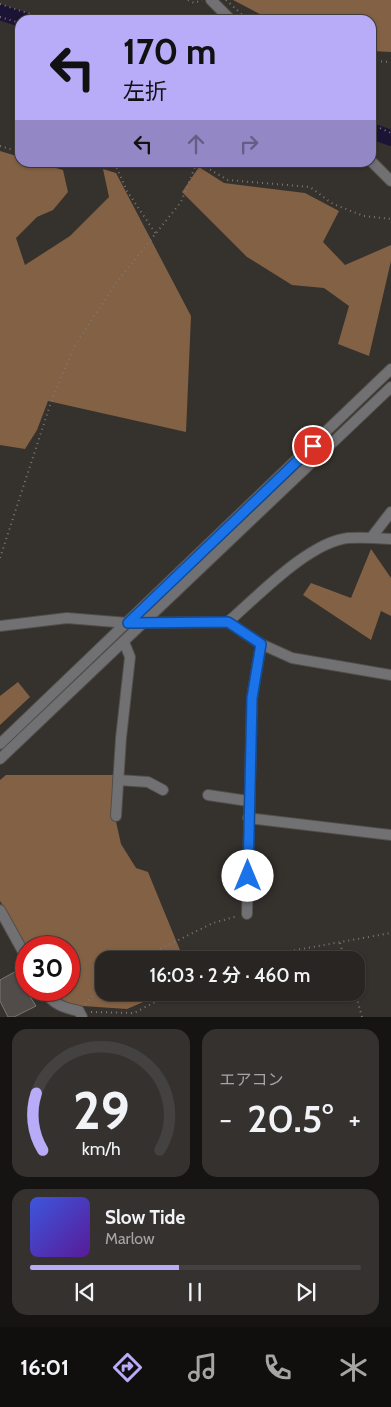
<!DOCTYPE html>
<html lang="ja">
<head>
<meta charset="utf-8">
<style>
  :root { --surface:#282522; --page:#34312f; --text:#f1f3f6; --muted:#a5a5a5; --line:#444240; --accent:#b8abf7 }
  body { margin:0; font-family:Cabin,"Noto Sans JP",sans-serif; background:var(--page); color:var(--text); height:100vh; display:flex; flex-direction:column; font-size:19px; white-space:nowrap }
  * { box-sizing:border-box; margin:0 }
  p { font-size:16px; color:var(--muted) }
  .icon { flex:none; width:28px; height:28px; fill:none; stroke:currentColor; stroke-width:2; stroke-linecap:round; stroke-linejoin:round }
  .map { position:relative; height:1017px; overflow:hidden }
  .side { display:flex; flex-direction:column; gap:12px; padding:12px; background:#161413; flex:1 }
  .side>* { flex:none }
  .guide { position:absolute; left:15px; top:15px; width:361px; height:152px; border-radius:15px; box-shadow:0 1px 4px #0004,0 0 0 1px var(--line); background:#b8abf7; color:#111; overflow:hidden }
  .speed { position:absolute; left:15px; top:936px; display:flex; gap:10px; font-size:25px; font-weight:700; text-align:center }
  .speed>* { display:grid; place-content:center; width:65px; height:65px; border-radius:50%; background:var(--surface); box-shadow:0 1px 4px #0004,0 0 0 1px var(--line); line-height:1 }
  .speed .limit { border:8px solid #d22; background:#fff; color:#111 }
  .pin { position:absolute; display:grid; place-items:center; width:42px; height:42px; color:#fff; margin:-21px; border:2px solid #fff; border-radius:50%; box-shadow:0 1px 5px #0007 }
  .me { position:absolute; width:55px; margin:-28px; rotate:0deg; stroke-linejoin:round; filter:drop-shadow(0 0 4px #0008) }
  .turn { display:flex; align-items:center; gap:18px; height:105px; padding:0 25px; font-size:22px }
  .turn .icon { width:65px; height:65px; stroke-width:2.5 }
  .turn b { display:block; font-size:35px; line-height:42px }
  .lanes { display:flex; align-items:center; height:48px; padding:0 25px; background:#0003; justify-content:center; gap:25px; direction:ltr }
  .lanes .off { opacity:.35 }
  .big { font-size:38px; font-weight:600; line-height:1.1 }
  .side .tile { flex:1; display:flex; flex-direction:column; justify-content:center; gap:8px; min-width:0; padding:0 18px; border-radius:15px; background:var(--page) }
  .side .dial { align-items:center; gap:0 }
  .dial svg { height:130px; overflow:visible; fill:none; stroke:var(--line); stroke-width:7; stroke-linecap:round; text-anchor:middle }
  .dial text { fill:var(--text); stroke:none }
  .song { display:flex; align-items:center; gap:15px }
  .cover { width:60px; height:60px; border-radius:8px; background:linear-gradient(135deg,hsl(230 70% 55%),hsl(270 70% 35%)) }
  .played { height:5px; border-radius:2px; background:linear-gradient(90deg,var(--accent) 45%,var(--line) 45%) }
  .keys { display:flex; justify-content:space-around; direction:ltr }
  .heat { display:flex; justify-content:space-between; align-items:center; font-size:28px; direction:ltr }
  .side .tiles { flex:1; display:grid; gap:12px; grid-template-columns:1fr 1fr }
  .tile:last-child { grid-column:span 2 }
  .trip { position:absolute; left:95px; top:951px; width:270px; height:50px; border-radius:15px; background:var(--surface); box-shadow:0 1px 4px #0004,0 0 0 1px var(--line); font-weight:600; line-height:50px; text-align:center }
  .menu { display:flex; height:80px; justify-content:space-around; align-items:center; background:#100f0e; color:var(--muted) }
  .menu .icon { width:35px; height:35px }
  .menu .current { color:var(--accent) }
  .menu b { font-size:22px; color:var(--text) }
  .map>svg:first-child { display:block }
</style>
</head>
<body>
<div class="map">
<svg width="391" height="1017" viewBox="0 0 391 1017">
  <rect width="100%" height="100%" fill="#35312d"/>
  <g fill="#836144">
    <polygon points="233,0 391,0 391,52 371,51 371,20 271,20"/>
    <polygon points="0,151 20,157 20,162 39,163 63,170 68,192 53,210 37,217 16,238 25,265 70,236 109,197 103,169 116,173 191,316 186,432 48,401 37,430 25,449 0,445"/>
    <polygon points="199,167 224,183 305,193 339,211 323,242 345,265 391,245 391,261 369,356 338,344 349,306 324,288 292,285 247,257 182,192"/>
    <polygon points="371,549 391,578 391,616 381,611 371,640 303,595 311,583 351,598"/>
    <polygon points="18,682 30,697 0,725 0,696"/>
    <polygon points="6,775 113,775 115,817 121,844 136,868 148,872 184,960 104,960 104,992 164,993 127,1009 68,1005 52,990 69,990 69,948 27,947 0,901 0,780"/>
  </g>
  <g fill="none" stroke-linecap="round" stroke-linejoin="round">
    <g stroke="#1c1435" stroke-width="16">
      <polyline points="0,12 24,20"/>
      <polyline points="371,131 391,138"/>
    </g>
  </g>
  <polygon fill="#514c49" stroke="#7b7672" points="18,970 26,990 36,1006 14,1017 8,1017 0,1001 0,980"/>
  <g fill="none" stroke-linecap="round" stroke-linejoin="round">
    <defs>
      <g id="minor">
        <polyline points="211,0 231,20"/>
        <polyline points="371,161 391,181"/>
        <polyline points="371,538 391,512"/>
        <path d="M228,622C258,596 309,542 348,538C362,537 377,538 391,539"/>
        <polyline points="0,626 67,618 128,623 228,622 261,644 292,658 391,675"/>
        <polyline points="0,744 391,369"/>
        <polyline points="0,759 391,387"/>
        <polyline points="118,780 148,782 163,790"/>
        <polyline points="208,795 248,801"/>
        <polyline points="116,816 121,738 130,657 124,642"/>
        <polyline points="248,818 391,835"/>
        <polyline points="0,910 26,957"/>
        <polyline points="247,914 252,698 261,644"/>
        <path d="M44,990C52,1004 64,1008 79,1011L82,1017"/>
      </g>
    </defs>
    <use href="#minor" stroke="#524e4a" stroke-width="12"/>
    <g stroke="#7c7875" stroke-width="2" stroke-dasharray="1 4" stroke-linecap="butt">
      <polyline points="188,0 194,3 202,0"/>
      <polyline points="226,0 248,20"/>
      <polyline points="0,4 48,20"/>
      <polyline points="0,17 20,23"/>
      <polyline points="371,61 391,62"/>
      <polyline points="371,124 391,133"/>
      <polyline points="0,146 20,152"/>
      <polyline points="58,162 116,166 127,191 156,234"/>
      <polyline points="197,162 228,180 310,187 333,204 364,216 391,219"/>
      <polyline points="116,166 135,162"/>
      <polyline points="0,558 51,402 74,347 116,283 181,202 197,162"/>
      <polyline points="340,943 345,960"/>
      <polyline points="138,960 213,923 238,916"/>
      <polyline points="240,960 391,933"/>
      <polyline points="355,992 362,1017"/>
      <polyline points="85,1004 104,984"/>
      <polyline points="91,1012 134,1013 174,992"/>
    </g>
    <use href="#minor" stroke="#717174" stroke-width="10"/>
  </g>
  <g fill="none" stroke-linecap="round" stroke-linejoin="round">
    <defs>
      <polyline id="route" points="248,876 252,698 261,644 228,622 128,623 313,446"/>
    </defs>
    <use href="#route" stroke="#114b97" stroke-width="12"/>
    <use href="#route" stroke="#1a73e8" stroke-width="9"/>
  </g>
</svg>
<div class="speed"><div class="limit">30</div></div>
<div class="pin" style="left:313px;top:446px;background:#d93025"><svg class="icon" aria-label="arrive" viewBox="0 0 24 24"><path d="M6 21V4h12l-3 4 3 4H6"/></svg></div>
<svg class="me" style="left:248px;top:876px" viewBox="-20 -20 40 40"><circle r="19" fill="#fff"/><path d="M0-13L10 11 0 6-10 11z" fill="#1a73e8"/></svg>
<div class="trip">16:03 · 2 分 · 460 m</div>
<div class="guide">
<div class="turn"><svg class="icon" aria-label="left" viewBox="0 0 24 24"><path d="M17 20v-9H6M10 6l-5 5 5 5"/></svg><div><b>170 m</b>左折</div></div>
<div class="lanes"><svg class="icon" aria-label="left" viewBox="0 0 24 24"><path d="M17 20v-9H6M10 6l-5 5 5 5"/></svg><svg class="icon off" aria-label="ahead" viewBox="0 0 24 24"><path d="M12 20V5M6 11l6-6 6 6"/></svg><svg class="icon off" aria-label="right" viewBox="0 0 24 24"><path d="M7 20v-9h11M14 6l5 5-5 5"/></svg></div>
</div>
</div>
<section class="side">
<div class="tiles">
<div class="tile dial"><svg viewBox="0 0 100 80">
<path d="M14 69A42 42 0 1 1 86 69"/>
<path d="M14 69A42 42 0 0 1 10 34" stroke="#b8abf7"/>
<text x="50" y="56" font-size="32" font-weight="700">29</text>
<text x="50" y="72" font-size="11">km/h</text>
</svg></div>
<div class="tile"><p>エアコン</p>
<div class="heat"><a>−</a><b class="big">20.5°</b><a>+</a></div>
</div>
<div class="tile">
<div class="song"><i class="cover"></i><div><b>Slow Tide</b><p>Marlow</p></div></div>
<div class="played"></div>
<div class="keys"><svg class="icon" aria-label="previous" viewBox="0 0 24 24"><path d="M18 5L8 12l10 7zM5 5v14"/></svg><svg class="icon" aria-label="pause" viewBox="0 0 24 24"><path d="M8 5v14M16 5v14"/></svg><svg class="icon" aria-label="next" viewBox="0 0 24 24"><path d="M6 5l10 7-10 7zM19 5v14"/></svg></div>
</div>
</div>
</section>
<nav class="menu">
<b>16:01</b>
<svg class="icon current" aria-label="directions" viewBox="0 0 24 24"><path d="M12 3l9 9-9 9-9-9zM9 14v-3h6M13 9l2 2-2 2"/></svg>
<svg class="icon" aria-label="music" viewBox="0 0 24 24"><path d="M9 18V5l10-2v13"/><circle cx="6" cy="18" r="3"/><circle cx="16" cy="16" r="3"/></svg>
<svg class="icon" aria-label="phone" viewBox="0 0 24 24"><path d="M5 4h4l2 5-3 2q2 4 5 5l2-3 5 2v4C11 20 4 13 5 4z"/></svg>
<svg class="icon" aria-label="climate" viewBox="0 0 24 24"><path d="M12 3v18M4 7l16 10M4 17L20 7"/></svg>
</nav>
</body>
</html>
